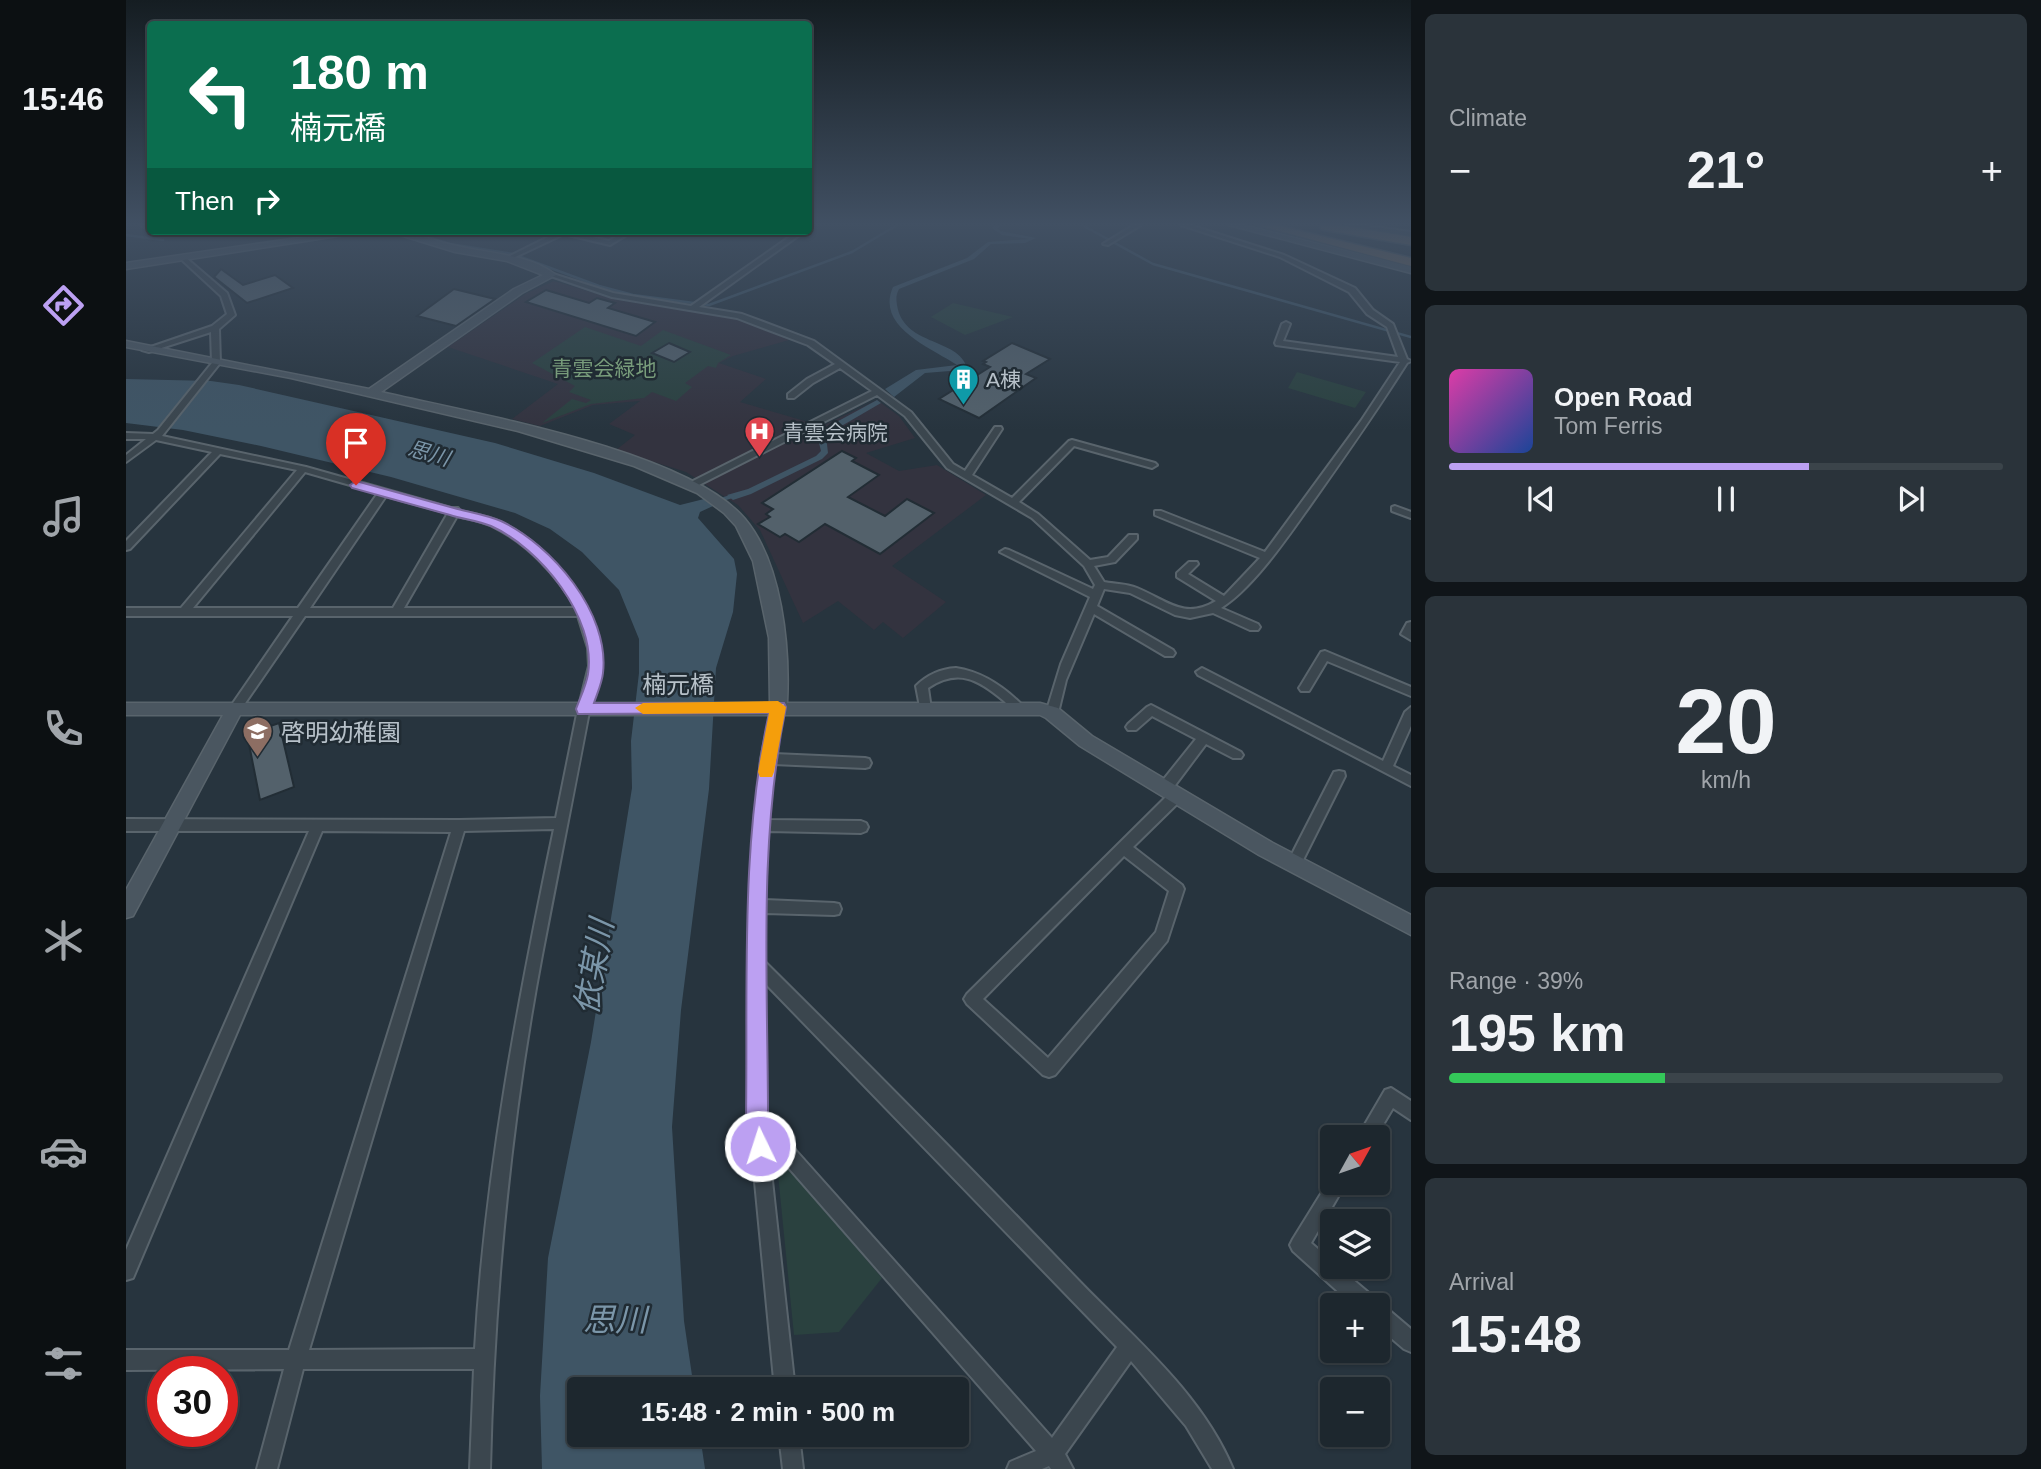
<!DOCTYPE html>
<html lang="en">
<head>
<meta charset="utf-8">
<style>
  :root { --surface:#1d272e; --page:#2a333a; --text:#f1f3f6; --muted:#a0a5aa; --line:#3b444a; --accent:#bca0f2 }
  body { margin:0; font-family:Helvetica,"Noto Sans JP",sans-serif; background:var(--page); color:var(--text); height:100vh; display:flex; flex-direction:column; font-size:26px; white-space:nowrap }
  * { box-sizing:border-box; margin:0 }
  p { font-size:23px; color:var(--muted) }
  .icon { flex:none; width:38px; height:38px; fill:none; stroke:currentColor; stroke-width:2; stroke-linecap:round; stroke-linejoin:round }
  .map { position:relative; flex:1; overflow:hidden }
  .details { display:flex; flex-direction:column; gap:14px; padding:14px; background:#101519; width:630px }
  .details>* { flex:none }
  .guide { position:absolute; left:21px; top:21px; width:665px; height:214px; border-radius:7px; box-shadow:0 2px 5px #0004,0 0 0 2px var(--line); background:#0b6e4f; color:#fff; overflow:hidden }
  .needle { width:46px; rotate:50deg }
  .tools { position:absolute; left:1194px; top:1125px; display:grid; gap:14px }
  .tools a { display:grid; place-items:center; width:70px; height:70px; border-radius:7px; background:var(--surface); box-shadow:0 2px 5px #0004,0 0 0 2px var(--line); font-size:35px }
  .speed { position:absolute; left:21px; top:1356px; display:flex; gap:14px; font-size:35px; font-weight:700; text-align:center }
  .speed>* { display:grid; place-content:center; width:91px; height:91px; border-radius:50%; background:var(--surface); box-shadow:0 2px 5px #0004,0 0 0 2px var(--line); line-height:1 }
  .speed .limit { border:10px solid #d22; background:#fff; color:#111 }
  .pin { position:absolute; display:grid; place-items:center; width:60px; height:60px; color:#fff; margin:-72px -30px; border-radius:50% 50% 50% 0; rotate:-45deg; box-shadow:0 0 7px #0007 }
  .pin .icon { rotate:45deg }
  .me { position:absolute; width:77px; margin:-38px; rotate:356deg; stroke-linejoin:round; filter:drop-shadow(0 0 5px #0008) }
  .turn { display:flex; align-items:center; gap:24px; height:147px; padding:0 28px; font-size:32px }
  .turn .icon { width:91px; height:91px; stroke-width:2.5 }
  .turn b { display:block; font-size:49px; line-height:60px }
  .then { display:flex; align-items:center; height:66px; padding:0 28px; background:#0003; gap:14px; font-size:26px }
  .big { font-size:52px; font-weight:800; line-height:1.1 }
  .details .card { flex:1; display:flex; flex-direction:column; justify-content:center; gap:10px; min-width:0; padding:0 24px; border-radius:10px; background:var(--page) }
  .details .dial { align-items:center; gap:0 }
  .dial b { font-size:91px; line-height:1 }
  .song { display:flex; align-items:center; gap:21px }
  .cover { width:84px; height:84px; border-radius:10px; background:linear-gradient(135deg,hsl(320 70% 55%),hsl(220 70% 35%)) }
  .played { height:7px; border-radius:4px; background:linear-gradient(90deg,var(--accent) 65%,var(--line) 65%) }
  .keys { display:flex; justify-content:space-around; direction:ltr }
  .heat { display:flex; justify-content:space-between; align-items:center; font-size:38px; direction:ltr }
  .charge { height:10px; border-radius:5px; background:linear-gradient(90deg,#34c759 39%,var(--line) 0) }
  .trip { position:absolute; left:441px; top:1377px; width:402px; height:70px; border-radius:7px; background:var(--surface); box-shadow:0 2px 5px #0004,0 0 0 2px var(--line); font-weight:800; line-height:70px; text-align:center }
  main { display:flex; flex:1; min-height:0 }
  .dock { display:flex; flex-direction:column; width:126px; justify-content:space-around; align-items:center; background:#0c1012; color:var(--muted) }
  .dock .icon { width:49px; height:49px }
  .dock .on { color:var(--accent) }
  .dock b { font-size:32px; color:var(--text) }
  .map>svg:first-child { display:block }
</style>
</head>
<body>
<main>
<nav class="dock">
<b>15:46</b>
<svg class="icon on" aria-label="directions" viewBox="0 0 24 24"><path d="M12 3l9 9-9 9-9-9zM9 14v-3h6M13 9l2 2-2 2"/></svg>
<svg class="icon" aria-label="music" viewBox="0 0 24 24"><path d="M9 18V5l10-2v13"/><circle cx="6" cy="18" r="3"/><circle cx="16" cy="16" r="3"/></svg>
<svg class="icon" aria-label="phone" viewBox="0 0 24 24"><path d="M5 4h4l2 5-3 2q2 4 5 5l2-3 5 2v4C11 20 4 13 5 4z"/></svg>
<svg class="icon" aria-label="climate" viewBox="0 0 24 24"><path d="M12 3v18M4 7l16 10M4 17L20 7"/></svg>
<svg class="icon" aria-label="car" viewBox="0 0 24 24"><path d="M5 17H2v-5l4-1 3-4h7l3 4 3 1v5h-3M9 17h6M6 11h13"/><circle cx="7" cy="17" r="2"/><circle cx="17" cy="17" r="2"/></svg>
<svg class="icon" aria-label="filters" viewBox="0 0 24 24"><path d="M4 7h16M4 17h16"/><circle cx="9" cy="7" r="2"/><circle cx="15" cy="17" r="2"/></svg>
</nav>
<div class="map">
<svg width="1285" height="1469" viewBox="0 0 1285 1469">
  <rect width="100%" height="100%" fill="#27343e"/>
  <polygon fill="#33333f" points="428,281 491,300 611,319 663,340 607,356 593,363 640,379 614,402 696,426 751,400 773,416 789,438 740,453 773,471 811,465 860,495 766,566 820,602 777,638 757,622 748,630 712,601 677,623 634,530 612,505 560,472 490,450 509,435 483,424 514,401 467,405 414,426 386,419 432,384 322,347 401,293"/>
  <g fill="#2a413f">
    <polygon points="827,303 887,317 839,335 805,317"/>
    <polygon points="459,327 515,346 537,330 605,355 592,363 590,368 582,366 559,383 566,387 550,401 526,392 518,398 465,404 416,423 446,399 460,403 465,400 443,392 449,386 406,363"/>
    <polygon points="1171,372 1240,392 1229,408 1162,388"/>
    <polygon points="650,1154 756,1278 713,1332 668,1335"/>
  </g>
  <g fill="#3f5565">
    <path d="M869,225H876L871,228L874,231L910,238L899,243L865,244L848,259L773,289C770,295 770,298 771,305C777,345 829,338 840,365L836,370L799,373L768,397L759,389L790,370L831,365C806,348 749,327 767,287L841,258L862,242L904,239L876,235L866,228Z"/>
    <polygon points="0,379 85,381 113,385 369,443 468,473 554,505 578,499 587,506 574,512 572,518 608,559 611,574 607,612 590,668 583,789 555,1010 546,1127 558,1321 568,1389 453,1390 453,1435 574,1435 579,1469 416,1469 414,1396 422,1258 465,1042 506,788 505,741 513,673 513,639 493,590 456,552 424,529 389,513 265,477 135,446 57,430 0,423"/>
    <polygon points="751,400 755,403 700,435 702,453 696,459 625,494 607,500 601,495 622,489 690,456 695,451 691,435 694,431"/>
  </g>
  <g fill="none" stroke-linecap="round" stroke-linejoin="round">
    <g stroke="#3f5565" stroke-width="2.5">
      <polyline points="956,225 1027,264 1285,337"/>
      <polyline points="282,231 324,244 387,254 473,286 507,295 583,305 726,252 771,225"/>
      <polyline points="0,235 37,240"/>
    </g>
    <polyline stroke="#3f5565" stroke-width="3.5" points="578,505 607,496"/>
  </g>
  <g fill="#53616b" stroke="#222d35" stroke-width="2">
    <polygon points="95,269 117,285 149,275 167,288 121,303 88,277"/>
    <polygon points="328,289 369,299 330,326 291,316"/>
    <polygon points="420,290 463,303 471,298 489,303 482,308 529,322 510,336 400,302"/>
    <polygon points="543,343 564,352 548,362 526,353"/>
    <polygon points="886,343 924,359 900,374 910,378 853,418 813,399 864,367 857,364 860,362 857,361"/>
    <polygon points="716,451 730,458 726,461 753,475 722,497 759,516 781,499 808,513 754,554 699,524 673,542 659,534 654,537 632,524 644,517 640,514 647,509 636,503"/>
    <polygon points="153,723 168,787 134,800 121,734"/>
  </g>
  <g fill="none" stroke-linecap="round" stroke-linejoin="round">
    <defs>
      <g id="street">
        <polygon points="15,225 22,225 24,230"/>
        <polygon points="1008,225 1015,225 982,245 977,244"/>
        <path d="M1055,225H1064L1158,255L1229,288L1247,310L1267,324L1281,359L1285,361L1281,363C1250,412 1217,459 1183,507C1161,538 1127,588 1095,608L1132,624L1134,627L1132,630H1124L1087,613L1064,618L1049,615L1004,593L978,589L971,606L1047,650L1049,653L1047,656H1039L968,614L940,680L932,713L926,718L920,713L935,664L964,597L874,552L879,549L883,550L967,589L969,585L958,566L906,518L821,468L779,416L751,395L569,487H563V483L746,391L714,368L687,383L668,398H662V394L681,379L709,364L682,345L611,318L486,297L422,275L427,274L487,293L565,306L672,231H679L573,307L616,314L688,341L785,412L827,464L839,471L869,427H875L876,429L846,475L886,498L943,441L946,440L1029,463L1031,465L1026,468L948,446L893,502L912,514L964,560L982,557L1003,535H1011V539L989,562L968,566L978,582C989,584 1001,584 1011,588C1042,601 1058,620 1090,601L1051,577V573L1063,562H1071L1072,564L1062,574L1098,596L1134,558L1029,515V511H1035L1139,552L1235,421L1274,362L1150,345L1149,343L1156,324L1160,322L1164,324L1157,341L1272,357L1261,327L1241,314L1223,292L1154,257Z"/>
        <polygon points="1219,225 1234,225 1285,232 1285,236"/>
        <polygon points="434,231 442,231 483,241 499,231 507,231 484,245 438,234 385,259 380,258"/>
        <path d="M55,257H59L101,293L109,315L93,329L94,363L36,436L180,467L325,508H332L334,511C347,514 362,516 374,522C423,545 465,599 474,650C478,673 467,695 462,717C447,797 431,875 416,955C384,1125 368,1296 364,1469H344L348,1369H177L151,1469H131L158,1369L0,1370V1350H163L325,832L196,831L7,1278L0,1280V1250L183,831H0V819L333,820L430,818L451,714L463,666L462,648L452,616H179L113,712L109,714L103,709L105,706L167,616H0V608H55L171,470L94,454L4,549L0,550V541L86,452L30,440L0,462V455L20,439H0V433L27,434L32,430L86,363L85,332L23,352L16,350L86,326L101,314L95,296L55,259ZM179,472L252,493L172,608H67ZM260,496L322,513L267,608H184ZM331,516C342,519 357,521 368,527C402,544 431,575 450,608H278ZM428,829C392,1001 359,1173 349,1349L183,1350L338,831Z"/>
        <polygon points="1269,506 1285,512 1285,518 1266,511 1266,507"/>
        <polygon points="1285,622 1285,640 1275,634 1281,623"/>
        <polygon points="1199,651 1285,687 1285,696 1201,661 1183,691 1175,691 1173,688 1175,685 1195,652"/>
        <path d="M830,668C856,672 877,686 896,705L898,708L896,711C887,713 884,707 878,701C852,679 832,668 802,688L805,709L799,714L795,712L790,686C801,675 814,669 830,668Z"/>
        <polygon points="1076,668 1257,761 1279,712 1285,707 1285,726 1267,766 1285,775 1285,786 1072,675 1070,672"/>
        <path d="M652,702L658,707L648,754L739,758L743,759L745,763L743,767L739,768L647,764L642,820L735,821L740,823L742,827L740,831L735,833L642,831L639,900L708,903L713,904L715,909L713,914L708,915L639,913V962C745,1067 850,1173 953,1281C1008,1338 1076,1394 1107,1469H1086L1060,1426L1005,1361L939,1454L947,1469H925L923,1466L916,1469H881L884,1462L910,1451L642,1144L669,1390H649L623,1119L625,865L635,759L646,707ZM639,983L991,1347L926,1438L639,1116Z"/>
        <polygon points="1025,705 1115,752 1117,755 1115,758 1107,758 1080,744 1044,792 1039,793 1034,792 1033,788 1034,784 1070,739 1026,716 1010,730 1002,730 1000,727 1002,724 1021,707"/>
        <polygon points="1213,771 1218,772 1219,776 1173,868 1168,870 1163,868 1161,864 1163,860 1208,772"/>
        <path d="M1051,790L1056,791L1057,795L1056,799L1007,847L1056,885L1058,889L1041,941L929,1075L923,1077L917,1075L841,1004L838,999L841,994L1046,791ZM998,856L1043,891L1030,932L922,1058L857,999Z"/>
        <polygon points="1265,1088 1285,1101 1285,1120 1267,1108 1249,1138 1231,1138 1259,1090"/>
        <polygon points="1206,1176 1206,1183 1220,1183 1185,1243 1206,1261 1206,1267 1212,1267 1250,1299 1251,1304 1258,1306 1285,1329 1285,1352 1278,1349 1251,1326 1251,1306 1228,1306 1167,1251 1164,1245 1167,1239"/>
        <polygon points="653,1435 673,1435 677,1469 657,1469"/>
      </g>
      <g id="secondary">
        <polygon points="1103,225 1117,225 1285,267 1285,273"/>
        <polygon points="220,231 244,231 0,269 0,263"/>
        <path d="M261,231C286,231 307,241 331,246C363,254 403,254 430,275L396,293L255,392C345,413 561,450 619,519C656,563 664,647 661,703H914L932,708L966,736L1147,843L1285,915V935L1133,855L954,746L920,718L914,715H114L7,916L0,918V890L97,715H0V703H644L643,638L627,561L610,526L598,513L571,493L508,466L392,431L165,378L0,347V341L243,389L388,289L417,275L381,261L329,252Z"/>
      </g>
      <g id="highway">
        <polygon points="1131,225 1150,225 1285,258 1285,266"/>
        <polygon points="1194,225 1212,225 1285,237 1285,245 1199,230 1195,229"/>
      </g>
    </defs>
    <use href="#street" stroke="#59646c" stroke-width="4"/>
    <use href="#secondary" stroke="#59646c" stroke-width="3"/>
    <use href="#highway" stroke="#465159" stroke-width="3"/>
    <use href="#street" fill="#3b464e" fill-rule="evenodd"/>
    <use href="#secondary" fill="#4a5660" fill-rule="evenodd"/>
    <use href="#highway" fill="#736559" fill-rule="evenodd"/>
  </g>
  <linearGradient id="sky" x2="0" y2="1"><stop stop-color="#151d22"/><stop offset="0.52" stop-color="#415063"/><stop offset="1" stop-color="#415063" stop-opacity="0"/></linearGradient>
  <rect width="1285" height="430" fill="url(#sky)"/>
  <path fill="#bca0f2" stroke="#7a689d" stroke-width="2" d="M230,481C263,490 296,499 328,508C343,512 361,515 375,521C426,545 484,613 477,673C476,683 471,694 468,703H658L660,707C632,842 642,982 642,1119L645,1146L642,1154L634,1157L626,1154L620,1119C622,984 614,845 643,713L452,714L450,709C454,698 460,686 462,674C471,618 414,548 365,526C352,521 337,519 324,515C291,506 259,497 226,488L224,485Z"/>
  <polygon fill="#f59e0b" points="652,701 660,707 648,772 646,777 634,777 632,772 643,713 517,714 509,708 517,703"/>
  <defs>
    <symbol id="building-pin" viewBox="-11 -11 22 30"><path d="M0 17L-7.5 6A9.5 9.5 0 1 1 7.5 6Z" fill="#0f9aa8" stroke="#202b33"/><path d="M-4-6H4V6H1V3H-1V6H-4ZM-2.5-4.3h1.7v1.8h-1.7ZM.8-4.3h1.7v1.8H.8ZM-2.5-1h1.7V.8h-1.7ZM.8-1h1.7V.8H.8Z" fill="#fff"/></symbol>
    <symbol id="hospital-pin" viewBox="-11 -11 22 30"><path d="M0 17L-7.5 6A9.5 9.5 0 1 1 7.5 6Z" fill="#e0444e" stroke="#202b33"/><path d="M-5-5h3v3.5h4V-5h3V5h-3V1.5h-4V5h-3Z" fill="#fff"/></symbol>
    <symbol id="school-pin" viewBox="-11 -11 22 30"><path d="M0 17L-7.5 6A9.5 9.5 0 1 1 7.5 6Z" fill="#8d6e63" stroke="#202b33"/><path d="M0-5L7-2L0 1L-7-2ZM-4 1L0 2.5L4 1V4Q0 6-4 4Z" fill="#fff"/></symbol>
  </defs>
  <g fill-rule="evenodd">
    <use href="#building-pin" x="820" y="362" width="35" height="47"/>
    <use href="#hospital-pin" x="616" y="414" width="35" height="47"/>
    <use href="#school-pin" x="114" y="714" width="35" height="47"/>
  </g>
  <g text-anchor="middle" dominant-baseline="central" stroke-width="5" stroke-linejoin="round" paint-order="stroke">
    <g font-size="21" fill="#789c7b" stroke="#202b33">
      <text x="478" y="368">青雲会緑地</text>
    </g>
    <g font-size="21" fill="#b7c1c9" stroke="#202b33" text-anchor="start">
      <text x="860" y="379">A棟</text>
      <text x="657" y="432">青雲会病院</text>
    </g>
    <g font-size="21" font-style="italic" fill="#7b96a9" stroke="#202b33">
      <text transform="translate(303 453) rotate(16)">思川</text>
    </g>
    <g font-size="24" fill="#b7c1c9" stroke="#202b33">
      <text x="552" y="684">楠元橋</text>
    </g>
    <g font-size="24" fill="#b7c1c9" stroke="#202b33" text-anchor="start">
      <text x="155" y="732">啓明幼稚園</text>
    </g>
    <g font-size="32" font-style="italic" fill="#7b96a9" stroke="#202b33">
      <text transform="translate(468 967) rotate(-80)">依某川</text>
      <text x="489" y="1320">思川</text>
    </g>
  </g>
</svg>
<div class="tools">
<a><svg class="needle" viewBox="-14 -14 28 28"><path d="M0-13l5 13h-10z" fill="#e53935"/><path d="M0 13l5-13h-10z" fill="#a0a5aa"/></svg></a>
<a><svg class="icon" aria-label="layers" viewBox="0 0 24 24"><path d="M12 4l9 5-9 5-9-5zM3 14l9 5 9-5"/></svg></a>
<a>+</a>
<a>−</a>
</div>
<div class="speed"><div class="limit">30</div></div>
<div class="pin" style="left:230px;top:485px;background:#d93025"><svg class="icon" aria-label="arrive" viewBox="0 0 24 24"><path d="M6 21V4h12l-3 4 3 4H6"/></svg></div>
<svg class="me" style="left:634px;top:1146px" viewBox="-20 -20 40 40"><circle r="17" fill="#bca0f2" stroke="#fff" stroke-width="3"/><path d="M0-11L8 9 0 5-8 9z" fill="#fff"/></svg>
<div class="trip">15:48 · 2 min · 500 m</div>
<div class="guide">
<div class="turn"><svg class="icon" aria-label="left" viewBox="0 0 24 24"><path d="M17 20v-9H6M10 6l-5 5 5 5"/></svg><div><b>180 m</b>楠元橋</div></div>
<div class="then">Then<svg class="icon" aria-label="right" viewBox="0 0 24 24"><path d="M7 20v-9h11M14 6l5 5-5 5"/></svg></div>
</div>
</div>
<section class="details">
<div class="card"><p>Climate</p>
<div class="heat"><a>−</a><b class="big">21°</b><a>+</a></div>
</div>
<div class="card">
<div class="song"><i class="cover"></i><div><b>Open Road</b><p>Tom Ferris</p></div></div>
<div class="played"></div>
<div class="keys"><svg class="icon" aria-label="previous" viewBox="0 0 24 24"><path d="M18 5L8 12l10 7zM5 5v14"/></svg><svg class="icon" aria-label="pause" viewBox="0 0 24 24"><path d="M8 5v14M16 5v14"/></svg><svg class="icon" aria-label="next" viewBox="0 0 24 24"><path d="M6 5l10 7-10 7zM19 5v14"/></svg></div>
</div>
<div class="card dial"><b>20</b><p>km/h</p></div>
<div class="card"><p>Range · 39%</p><b class="big">195 km</b><div class="charge"></div></div>
<div class="card"><p>Arrival</p><b class="big">15:48</b></div>
</section>
</main>
</body>
</html>
